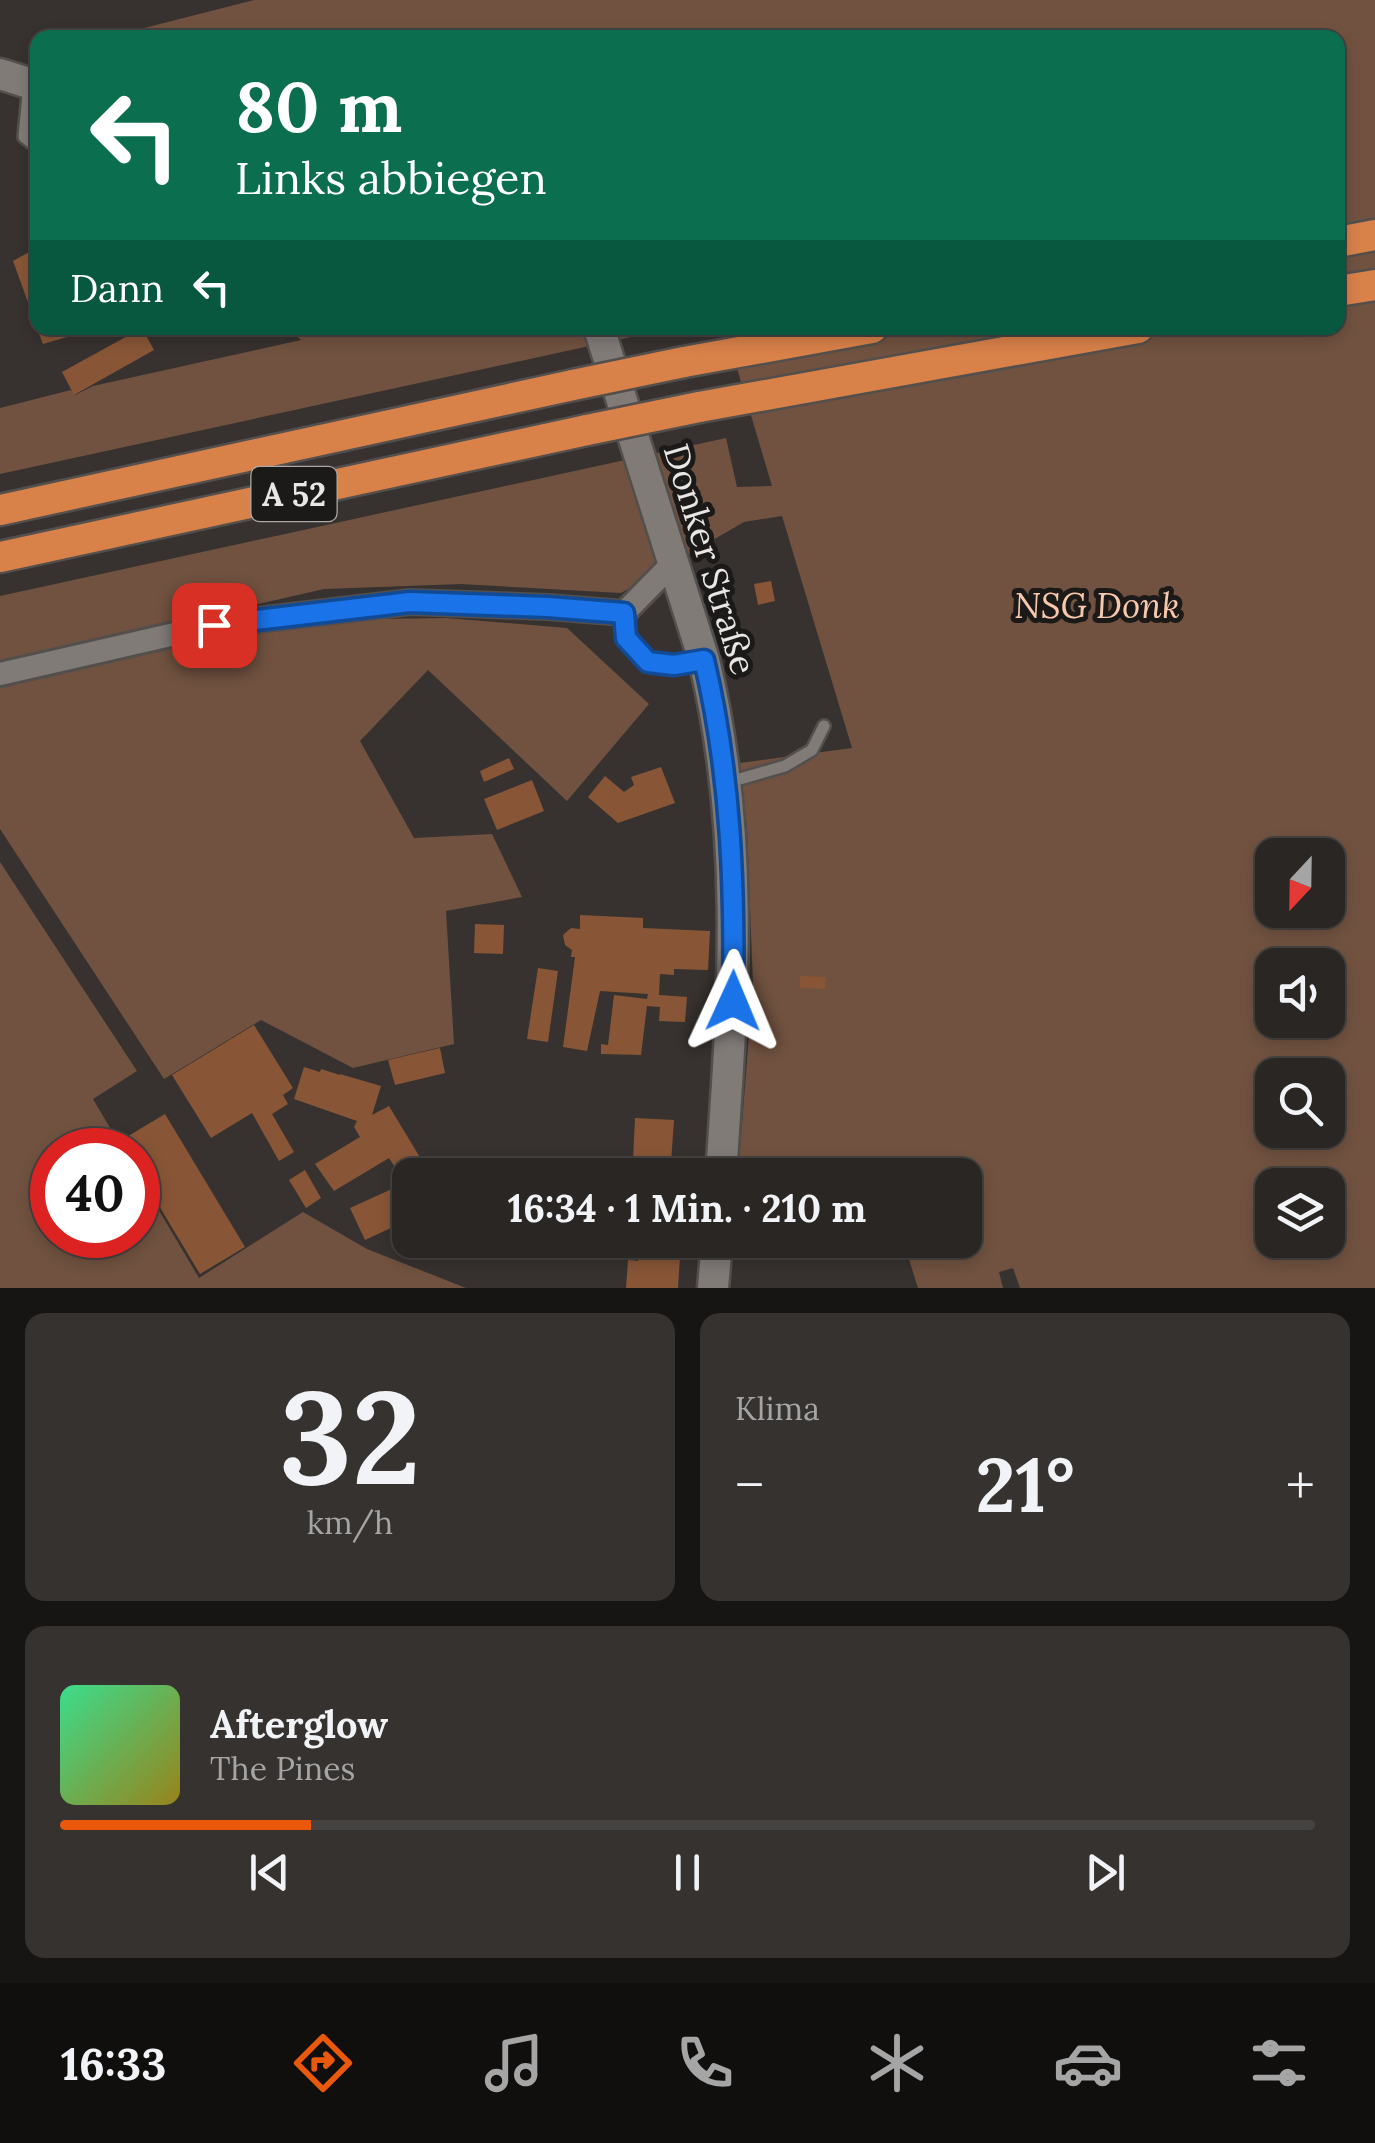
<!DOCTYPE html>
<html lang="de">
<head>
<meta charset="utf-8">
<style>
  :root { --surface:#292623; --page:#353230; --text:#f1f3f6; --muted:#a5a5a6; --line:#454341; --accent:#ea580c }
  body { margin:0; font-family:Lora,serif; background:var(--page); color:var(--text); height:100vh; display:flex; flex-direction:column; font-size:38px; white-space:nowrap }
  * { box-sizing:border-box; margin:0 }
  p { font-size:32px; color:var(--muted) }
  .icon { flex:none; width:55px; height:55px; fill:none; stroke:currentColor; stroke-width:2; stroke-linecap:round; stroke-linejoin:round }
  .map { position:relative; height:1288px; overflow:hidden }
  .details { display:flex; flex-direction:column; gap:25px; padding:25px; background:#171513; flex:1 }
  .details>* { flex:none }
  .top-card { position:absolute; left:30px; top:30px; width:1315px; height:305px; border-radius:20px; box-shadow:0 5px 15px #0003,0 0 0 2px var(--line); background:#0b6e4f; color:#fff; overflow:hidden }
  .needle { width:65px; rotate:202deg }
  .buttons { position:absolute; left:1255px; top:838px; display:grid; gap:20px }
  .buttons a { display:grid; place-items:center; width:90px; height:90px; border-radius:20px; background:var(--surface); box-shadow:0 5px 15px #0003,0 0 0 2px var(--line); font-size:50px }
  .speed { position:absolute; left:30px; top:1128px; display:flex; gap:20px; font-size:50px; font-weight:700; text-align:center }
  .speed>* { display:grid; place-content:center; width:130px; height:130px; border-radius:50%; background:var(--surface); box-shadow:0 5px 15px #0003,0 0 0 2px var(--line); line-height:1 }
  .speed .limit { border:15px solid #d22; background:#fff; color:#111 }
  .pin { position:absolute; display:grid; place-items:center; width:85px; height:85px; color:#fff; margin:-42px; border-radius:20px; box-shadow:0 5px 15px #0006 }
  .me { position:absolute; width:110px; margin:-55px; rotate:1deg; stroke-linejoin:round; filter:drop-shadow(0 0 8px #0008) }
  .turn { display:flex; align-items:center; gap:35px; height:210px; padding:0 40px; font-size:45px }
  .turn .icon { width:130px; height:130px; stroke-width:2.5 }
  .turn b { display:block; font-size:70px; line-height:85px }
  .then { display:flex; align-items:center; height:95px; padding:0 40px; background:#0003; gap:20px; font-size:38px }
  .big { font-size:75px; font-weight:800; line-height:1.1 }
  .details .widget { flex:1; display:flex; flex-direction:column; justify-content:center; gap:15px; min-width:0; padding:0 35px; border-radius:20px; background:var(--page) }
  .details .dial { align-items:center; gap:0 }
  .dial b { font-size:130px; line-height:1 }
  .song { display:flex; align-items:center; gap:30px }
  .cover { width:120px; height:120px; border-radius:15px; background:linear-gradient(135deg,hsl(150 70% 55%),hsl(50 70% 35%)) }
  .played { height:10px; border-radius:5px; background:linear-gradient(90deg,var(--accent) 20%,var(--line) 20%) }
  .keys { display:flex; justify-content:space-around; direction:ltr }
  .heat { display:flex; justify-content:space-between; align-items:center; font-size:55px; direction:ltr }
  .details .tiles { flex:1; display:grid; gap:25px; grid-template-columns:1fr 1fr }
  .widget:last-child { grid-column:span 2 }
  .trip { position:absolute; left:392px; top:1158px; width:590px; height:100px; border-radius:20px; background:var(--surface); box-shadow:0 5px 15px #0003,0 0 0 2px var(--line); font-weight:800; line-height:100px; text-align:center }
  .dock { display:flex; height:160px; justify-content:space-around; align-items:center; background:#100f0e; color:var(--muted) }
  .dock .icon { width:70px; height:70px }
  .dock .selected { color:var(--accent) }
  .dock b { font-size:45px; color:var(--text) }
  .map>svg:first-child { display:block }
</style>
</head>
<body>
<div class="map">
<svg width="1375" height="1288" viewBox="0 0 1375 1288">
  <rect width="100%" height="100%" fill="#37322f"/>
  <g fill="#715240" fill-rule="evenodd">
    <path d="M254,0H1375V1288H1020L1013,1268L999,1272L1003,1288H918L903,1240H965V1175H738L753,984L747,829L740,763L852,748L782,516L744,522L621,593L461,584L324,589L0,663V596L726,438L737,487L772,486L725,328H1338V38L109,37ZM1272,855H1328V910H1272ZM1272,965H1328V1020H1272ZM1272,1075H1328V1130H1272ZM1272,1185H1328V1240H1272Z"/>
    <polygon points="289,328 672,328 0,474 0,408 71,390 75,395 93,386 301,340"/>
    <polygon points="446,618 567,628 649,704 567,801 428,670 360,741 414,838 492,834 522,897 446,911 454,1044 353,1068 261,1020 164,1079 0,829 0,684 194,639 372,619"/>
    <polygon points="0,862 137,1071 93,1099 123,1150 52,1150 52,1235 138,1235 138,1175 199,1278 303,1212 367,1249 466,1288 0,1288"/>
  </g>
  <g fill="#885637">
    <polygon points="38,247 38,327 37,327 13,261"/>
    <polygon points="37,328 95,328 95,329 43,344"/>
    <polygon points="142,328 154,350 74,395 62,372"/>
    <polygon points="771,581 775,601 758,605 754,584"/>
    <polygon points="509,758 514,769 484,782 480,771"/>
    <polygon points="661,767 675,803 618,823 588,797 605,776 624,792 634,785 631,777"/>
    <polygon points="532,780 544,811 497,830 484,799"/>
    <polygon points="580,915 643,918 643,928 710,931 708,970 674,969 674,975 660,974 659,995 687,997 685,1022 659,1021 660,1007 647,1006 641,1055 601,1054 601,1044 608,1045 614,995 647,999 648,994 600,991 587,1051 563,1047 575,957 571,957 572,950 565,945 563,935 571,928 580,929"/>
    <polygon points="475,924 504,925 503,954 474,953"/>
    <polygon points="538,968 558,971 548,1042 527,1039"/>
    <polygon points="800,976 826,977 825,989 800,988"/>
    <polygon points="254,1025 293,1088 283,1095 288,1104 272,1114 294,1152 279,1161 252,1113 211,1138 172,1075"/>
    <polygon points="440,1048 445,1073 395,1085 388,1060"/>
    <polygon points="304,1067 320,1072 321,1069 340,1075 340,1074 381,1086 372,1115 389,1106 427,1169 418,1175 410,1175 410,1219 365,1240 350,1208 405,1183 389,1158 334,1191 315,1164 360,1137 354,1127 357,1121 294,1099"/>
    <polygon points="165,1114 245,1247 200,1274 138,1171 138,1150 125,1150 120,1141"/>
    <polygon points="635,1118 674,1120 671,1163 633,1160"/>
    <polygon points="305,1170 321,1198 306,1208 289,1180"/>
    <polygon points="429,1240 492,1240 464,1255 457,1242 435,1252"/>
    <polygon points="640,1240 681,1240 678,1288 626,1288 628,1260 638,1261"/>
  </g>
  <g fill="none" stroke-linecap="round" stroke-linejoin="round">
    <defs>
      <g id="service">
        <polyline points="29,84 24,137 38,148"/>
        <polyline points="624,613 626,638 648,662 673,665 701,661"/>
        <polyline points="726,783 785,766 812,750 824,726"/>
      </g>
      <polyline id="minor" points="0,674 214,625 410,602 548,607 624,613 674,562"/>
      <g id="tertiary">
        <polyline points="0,74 38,86"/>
        <path d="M599,328L704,660C746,835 733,998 721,1175"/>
        <polyline points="713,1288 717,1240"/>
      </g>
      <g id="motorway">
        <polyline points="1338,242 1375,235"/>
        <polyline points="1338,291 1375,285"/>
        <polyline points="684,362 872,328"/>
        <polyline points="699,407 1138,328"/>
        <polyline points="0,510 573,385"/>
        <polyline points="0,557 587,430"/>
      </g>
    </defs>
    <use href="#service" stroke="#534f4c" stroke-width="16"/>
    <use href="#minor" stroke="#534f4c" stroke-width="28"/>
    <use href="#tertiary" stroke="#534f4c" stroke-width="35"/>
    <use href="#motorway" stroke="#534f4c" stroke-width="35"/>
    <use href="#service" stroke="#817b78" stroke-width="11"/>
    <use href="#minor" stroke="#817b78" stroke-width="22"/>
    <use href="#tertiary" stroke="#817b78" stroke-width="30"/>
    <use href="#motorway" stroke="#d88149" stroke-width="30"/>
    <defs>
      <g id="motorway-bridge">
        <polyline points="573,385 684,362"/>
        <polyline points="587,430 699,407"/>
      </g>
    </defs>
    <use href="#motorway-bridge" stroke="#534f4c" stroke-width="35" stroke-linecap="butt"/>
    <use href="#motorway-bridge" stroke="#d88149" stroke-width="30"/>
  </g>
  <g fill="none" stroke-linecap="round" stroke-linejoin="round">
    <defs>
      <path id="route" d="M214,625L410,602L548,607L624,613L626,638L648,662L674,665L704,660C731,773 735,886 733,1001"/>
    </defs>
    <use href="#route" stroke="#114b97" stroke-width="25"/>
    <use href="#route" stroke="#1a73e8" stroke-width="18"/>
  </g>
  <g text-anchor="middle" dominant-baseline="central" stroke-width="10" stroke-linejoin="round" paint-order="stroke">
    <rect fill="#1c1a19" stroke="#aca9a7" stroke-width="2.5" x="251.5" y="467" width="85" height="54" rx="8"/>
    <g font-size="32" font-weight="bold" fill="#e9e6e4">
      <text x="294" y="494">A 52</text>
    </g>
    <g font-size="35" fill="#e9e6e4" stroke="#1c1a19">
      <text transform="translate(710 559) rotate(73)">Donker Straße</text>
    </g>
    <g font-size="35" font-style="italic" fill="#f8c8ad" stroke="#1c1a19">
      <text x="1097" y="605">NSG Donk</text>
    </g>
  </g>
</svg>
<div class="buttons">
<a><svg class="needle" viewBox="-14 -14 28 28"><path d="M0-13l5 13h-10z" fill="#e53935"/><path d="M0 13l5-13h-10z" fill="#a5a5a6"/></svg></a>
<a><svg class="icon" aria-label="sound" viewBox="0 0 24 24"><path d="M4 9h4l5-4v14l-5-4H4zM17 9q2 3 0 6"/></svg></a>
<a><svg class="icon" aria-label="search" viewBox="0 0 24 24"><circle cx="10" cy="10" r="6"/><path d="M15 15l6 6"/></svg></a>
<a><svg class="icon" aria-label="layers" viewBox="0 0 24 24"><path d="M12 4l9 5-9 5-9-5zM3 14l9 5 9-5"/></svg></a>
</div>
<div class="speed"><div class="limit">40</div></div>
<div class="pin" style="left:214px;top:625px;background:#d93025"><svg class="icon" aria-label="arrive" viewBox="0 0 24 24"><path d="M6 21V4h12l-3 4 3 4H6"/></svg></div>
<svg class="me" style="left:733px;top:1001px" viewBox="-20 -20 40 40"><path d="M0-17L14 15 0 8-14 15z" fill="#1a73e8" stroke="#fff" stroke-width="4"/></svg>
<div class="trip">16:34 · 1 Min. · 210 m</div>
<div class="top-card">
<div class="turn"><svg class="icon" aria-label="left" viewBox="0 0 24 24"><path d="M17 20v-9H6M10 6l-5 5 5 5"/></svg><div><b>80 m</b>Links abbiegen</div></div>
<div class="then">Dann<svg class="icon" aria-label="left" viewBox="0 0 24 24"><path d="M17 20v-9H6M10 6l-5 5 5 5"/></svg></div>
</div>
</div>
<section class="details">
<div class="tiles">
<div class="widget dial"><b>32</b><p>km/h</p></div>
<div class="widget"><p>Klima</p>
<div class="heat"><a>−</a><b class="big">21°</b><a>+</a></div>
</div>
<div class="widget">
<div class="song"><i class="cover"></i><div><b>Afterglow</b><p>The Pines</p></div></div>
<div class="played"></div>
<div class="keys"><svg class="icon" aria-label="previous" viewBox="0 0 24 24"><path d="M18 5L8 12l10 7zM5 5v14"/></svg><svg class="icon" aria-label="pause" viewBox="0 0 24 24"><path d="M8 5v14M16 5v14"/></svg><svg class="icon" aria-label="next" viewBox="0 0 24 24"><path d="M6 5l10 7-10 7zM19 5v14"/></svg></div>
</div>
</div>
</section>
<nav class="dock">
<b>16:33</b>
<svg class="icon selected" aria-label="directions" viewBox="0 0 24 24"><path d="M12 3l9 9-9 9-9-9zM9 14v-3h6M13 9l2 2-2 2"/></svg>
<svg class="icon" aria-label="music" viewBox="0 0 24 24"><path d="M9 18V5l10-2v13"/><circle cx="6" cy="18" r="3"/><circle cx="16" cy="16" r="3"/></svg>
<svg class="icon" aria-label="phone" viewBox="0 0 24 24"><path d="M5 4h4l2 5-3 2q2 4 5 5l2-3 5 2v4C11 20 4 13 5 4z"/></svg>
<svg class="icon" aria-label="climate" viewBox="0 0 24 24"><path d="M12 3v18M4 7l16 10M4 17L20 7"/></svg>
<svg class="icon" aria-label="car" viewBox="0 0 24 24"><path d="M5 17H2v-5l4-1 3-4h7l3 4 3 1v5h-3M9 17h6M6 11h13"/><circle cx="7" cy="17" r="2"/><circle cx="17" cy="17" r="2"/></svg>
<svg class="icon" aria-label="filters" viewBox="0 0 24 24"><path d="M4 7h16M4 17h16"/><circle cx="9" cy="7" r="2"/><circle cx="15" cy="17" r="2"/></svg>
</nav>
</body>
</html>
